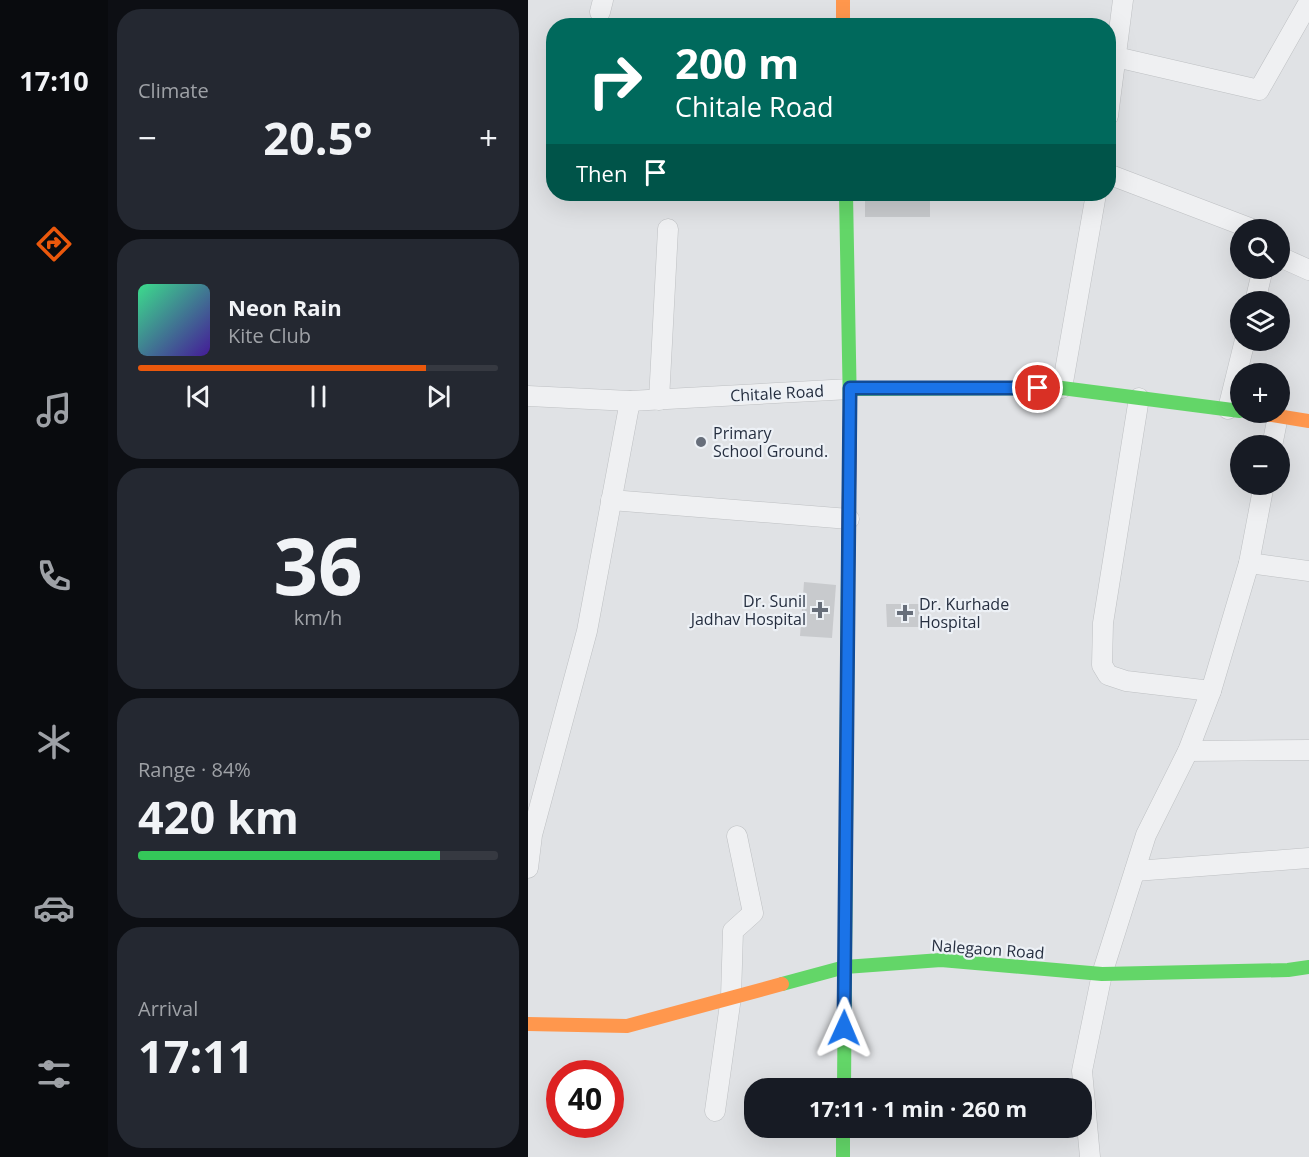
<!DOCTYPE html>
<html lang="en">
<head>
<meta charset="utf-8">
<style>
  :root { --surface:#171b24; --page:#242831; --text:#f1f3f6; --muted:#9ea1a6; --line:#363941; --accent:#ea580c }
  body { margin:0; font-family:"Open Sans",sans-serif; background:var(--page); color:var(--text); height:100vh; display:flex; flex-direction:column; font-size:22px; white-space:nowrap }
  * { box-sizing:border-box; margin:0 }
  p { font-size:20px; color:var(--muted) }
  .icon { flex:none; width:33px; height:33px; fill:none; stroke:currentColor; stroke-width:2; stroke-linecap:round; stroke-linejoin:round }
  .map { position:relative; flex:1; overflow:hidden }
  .sheet { display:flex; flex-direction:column; gap:9px; padding:9px; background:#0d0f14; width:420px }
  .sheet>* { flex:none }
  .banner { position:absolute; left:18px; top:18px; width:570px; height:183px; border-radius:24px; box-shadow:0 6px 24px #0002; background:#00695c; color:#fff; overflow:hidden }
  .tools { position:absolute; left:702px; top:219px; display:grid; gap:12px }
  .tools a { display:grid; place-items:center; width:60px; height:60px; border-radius:50%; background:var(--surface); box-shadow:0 6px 24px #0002; font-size:30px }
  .speed { position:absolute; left:18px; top:1060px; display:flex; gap:12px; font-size:30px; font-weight:700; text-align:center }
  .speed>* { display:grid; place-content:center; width:78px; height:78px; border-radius:50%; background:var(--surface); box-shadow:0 6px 24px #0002; line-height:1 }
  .speed .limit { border:9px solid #d22; background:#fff; color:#111 }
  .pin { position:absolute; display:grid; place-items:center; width:51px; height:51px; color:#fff; margin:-26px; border:3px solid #fff; border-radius:50%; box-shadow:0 2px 6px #0007 }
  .me { position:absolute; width:66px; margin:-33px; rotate:1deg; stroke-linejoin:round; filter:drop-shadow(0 0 4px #0008) }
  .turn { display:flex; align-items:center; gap:21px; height:126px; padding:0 30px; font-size:27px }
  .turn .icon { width:78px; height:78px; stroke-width:2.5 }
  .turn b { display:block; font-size:42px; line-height:51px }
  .then { display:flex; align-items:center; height:57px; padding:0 30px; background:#0003; gap:12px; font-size:22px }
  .big { font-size:45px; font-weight:700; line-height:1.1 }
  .sheet .card { flex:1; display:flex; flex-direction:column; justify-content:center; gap:9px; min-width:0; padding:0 21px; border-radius:24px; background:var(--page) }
  .sheet .dial { align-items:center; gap:0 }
  .dial b { font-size:78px; line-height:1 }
  .song { display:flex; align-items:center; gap:18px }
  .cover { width:72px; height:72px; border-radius:9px; background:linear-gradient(135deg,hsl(150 70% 55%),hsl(260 70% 35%)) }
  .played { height:6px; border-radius:3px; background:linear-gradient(90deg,var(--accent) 80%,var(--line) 80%) }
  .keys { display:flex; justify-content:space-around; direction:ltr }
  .heat { display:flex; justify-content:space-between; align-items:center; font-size:33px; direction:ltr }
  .charge { height:9px; border-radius:4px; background:linear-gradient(90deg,#34c759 84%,var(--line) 0) }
  .trip { position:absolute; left:216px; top:1078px; width:348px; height:60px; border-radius:24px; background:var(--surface); box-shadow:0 6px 24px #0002; font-weight:700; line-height:60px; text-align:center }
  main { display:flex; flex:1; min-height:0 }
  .tabs { display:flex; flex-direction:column; width:108px; justify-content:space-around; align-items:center; background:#090b0e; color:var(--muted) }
  .tabs .icon { width:42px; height:42px }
  .tabs .on { color:var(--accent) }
  .tabs b { font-size:27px; color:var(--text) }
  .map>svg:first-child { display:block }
</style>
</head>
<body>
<main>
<nav class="tabs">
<b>17:10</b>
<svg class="icon on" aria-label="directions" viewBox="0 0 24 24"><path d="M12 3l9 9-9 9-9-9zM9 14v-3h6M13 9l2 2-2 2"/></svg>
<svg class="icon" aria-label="music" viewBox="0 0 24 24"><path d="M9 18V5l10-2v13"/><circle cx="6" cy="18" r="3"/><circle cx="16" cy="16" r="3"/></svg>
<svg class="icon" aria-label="phone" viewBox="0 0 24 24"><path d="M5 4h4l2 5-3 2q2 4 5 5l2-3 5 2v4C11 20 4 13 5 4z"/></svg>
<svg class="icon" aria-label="climate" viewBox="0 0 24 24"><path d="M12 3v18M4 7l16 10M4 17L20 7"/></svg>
<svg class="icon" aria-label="car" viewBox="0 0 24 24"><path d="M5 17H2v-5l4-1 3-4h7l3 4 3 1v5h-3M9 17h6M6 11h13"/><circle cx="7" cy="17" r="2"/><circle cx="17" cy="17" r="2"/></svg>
<svg class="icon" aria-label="filters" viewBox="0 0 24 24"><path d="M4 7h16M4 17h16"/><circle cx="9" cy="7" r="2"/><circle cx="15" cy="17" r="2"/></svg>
</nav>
<section class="sheet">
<div class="card"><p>Climate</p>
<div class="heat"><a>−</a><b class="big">20.5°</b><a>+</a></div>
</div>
<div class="card">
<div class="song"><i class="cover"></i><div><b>Neon Rain</b><p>Kite Club</p></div></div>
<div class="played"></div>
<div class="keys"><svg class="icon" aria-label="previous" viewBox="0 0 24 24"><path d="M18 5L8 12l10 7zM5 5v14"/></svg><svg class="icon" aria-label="pause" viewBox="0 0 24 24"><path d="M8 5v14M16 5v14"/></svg><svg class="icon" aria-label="next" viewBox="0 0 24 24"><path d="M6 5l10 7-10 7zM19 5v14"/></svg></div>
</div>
<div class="card dial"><b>36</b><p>km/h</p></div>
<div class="card"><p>Range · 84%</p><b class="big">420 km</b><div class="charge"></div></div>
<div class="card"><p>Arrival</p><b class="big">17:11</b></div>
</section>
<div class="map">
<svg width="781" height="1157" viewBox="0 0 781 1157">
  <rect width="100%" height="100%" fill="#e0e2e5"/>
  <g fill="#c8cacd">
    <rect x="337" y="194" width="65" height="23"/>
    <polygon points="276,582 308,585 304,638 272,636"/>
    <polygon points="358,604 391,604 391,627 359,627"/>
  </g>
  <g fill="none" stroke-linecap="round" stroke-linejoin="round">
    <defs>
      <g id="street">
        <polyline points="72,12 75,0"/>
        <polyline points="588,57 731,90 781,2"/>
        <polyline points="580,116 595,0"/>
        <polyline points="580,174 727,230"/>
        <polyline points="752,257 781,270"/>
        <polyline points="727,302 735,268"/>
        <polyline points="534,388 568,194"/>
        <polyline points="0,396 102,401 322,389"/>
        <polyline points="611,398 575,623 574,665 580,675 598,681 683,691"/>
        <polyline points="131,400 140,229"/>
        <polyline points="700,409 717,340"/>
        <polyline points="744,446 750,416"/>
        <polyline points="83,500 321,519"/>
        <polyline points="721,563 781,571"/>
        <polyline points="660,751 781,750"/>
        <polyline points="0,868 4,835 59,631 102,401"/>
        <polyline points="607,871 781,858"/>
        <polyline points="187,1111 203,997 205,931 225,913 209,836"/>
        <polyline points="562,1157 554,1071 574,974 618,835 660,751 683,691 721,563 736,484"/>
      </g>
    </defs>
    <use href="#street" stroke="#bec0c3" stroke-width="21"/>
    <use href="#street" stroke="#eff0f2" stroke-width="20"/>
    <g stroke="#63d668" stroke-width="14">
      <polyline points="318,194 322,410"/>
      <polyline points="322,389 534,388 712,411"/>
      <polyline points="254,984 317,967 413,960 574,974 760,970 781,967"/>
      <polyline points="316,1089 320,573"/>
      <polyline points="315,1128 315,1157"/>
    </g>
    <g stroke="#ff974d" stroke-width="14">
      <polyline points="315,0 315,26"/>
      <polyline points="725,412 781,421"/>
      <polyline points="0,1024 99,1026 254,984"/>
    </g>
    <polyline stroke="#b3261e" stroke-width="14" points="320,573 322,410"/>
  </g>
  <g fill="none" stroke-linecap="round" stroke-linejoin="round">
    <defs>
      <polyline id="route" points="316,1028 322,388 510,388"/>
    </defs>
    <use href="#route" stroke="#114b97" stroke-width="15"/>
    <use href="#route" stroke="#1a73e8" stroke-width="10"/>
  </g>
  <g fill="#676e7a" stroke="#edf1f6" stroke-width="2">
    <circle cx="173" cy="442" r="6"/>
    <path d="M289 601h6v6h6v6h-6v6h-6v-6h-6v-6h6z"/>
    <path d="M374 604h6v6h6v6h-6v6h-6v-6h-6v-6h6z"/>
  </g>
  <g text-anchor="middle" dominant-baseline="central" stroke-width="4.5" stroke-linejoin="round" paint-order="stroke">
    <g font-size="16" fill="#262f40" stroke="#edf1f6">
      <text transform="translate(249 393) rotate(-3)">Chitale Road</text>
      <text transform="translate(460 949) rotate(4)">Nalegaon Road</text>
    </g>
    <g font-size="16" fill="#262f40" stroke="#edf1f6" text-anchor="start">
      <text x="185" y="433">Primary<tspan x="185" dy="18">School Ground.</tspan></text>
      <text x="278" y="601" text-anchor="end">Dr. Sunil<tspan x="278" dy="18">Jadhav Hospital</tspan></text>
      <text x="391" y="604">Dr. Kurhade<tspan x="391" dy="18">Hospital</tspan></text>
    </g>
  </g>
</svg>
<div class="tools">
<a><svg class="icon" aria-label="search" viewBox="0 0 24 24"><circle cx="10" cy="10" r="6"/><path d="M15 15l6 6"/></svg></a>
<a><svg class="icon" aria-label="layers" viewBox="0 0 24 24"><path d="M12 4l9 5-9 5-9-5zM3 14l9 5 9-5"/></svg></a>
<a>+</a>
<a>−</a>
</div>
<div class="speed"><div class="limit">40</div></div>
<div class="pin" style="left:510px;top:388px;background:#d93025"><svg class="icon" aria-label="arrive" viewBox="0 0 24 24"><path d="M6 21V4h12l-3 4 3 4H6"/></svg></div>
<svg class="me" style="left:316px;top:1028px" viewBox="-20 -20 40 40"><path d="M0-17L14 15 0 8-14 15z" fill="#1a73e8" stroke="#fff" stroke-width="4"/></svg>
<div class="trip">17:11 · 1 min · 260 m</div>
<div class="banner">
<div class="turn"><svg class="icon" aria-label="right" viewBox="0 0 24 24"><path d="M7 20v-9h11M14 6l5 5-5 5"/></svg><div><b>200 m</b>Chitale Road</div></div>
<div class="then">Then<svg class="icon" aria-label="arrive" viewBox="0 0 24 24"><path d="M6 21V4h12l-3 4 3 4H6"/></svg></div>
</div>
</div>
</main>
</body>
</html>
